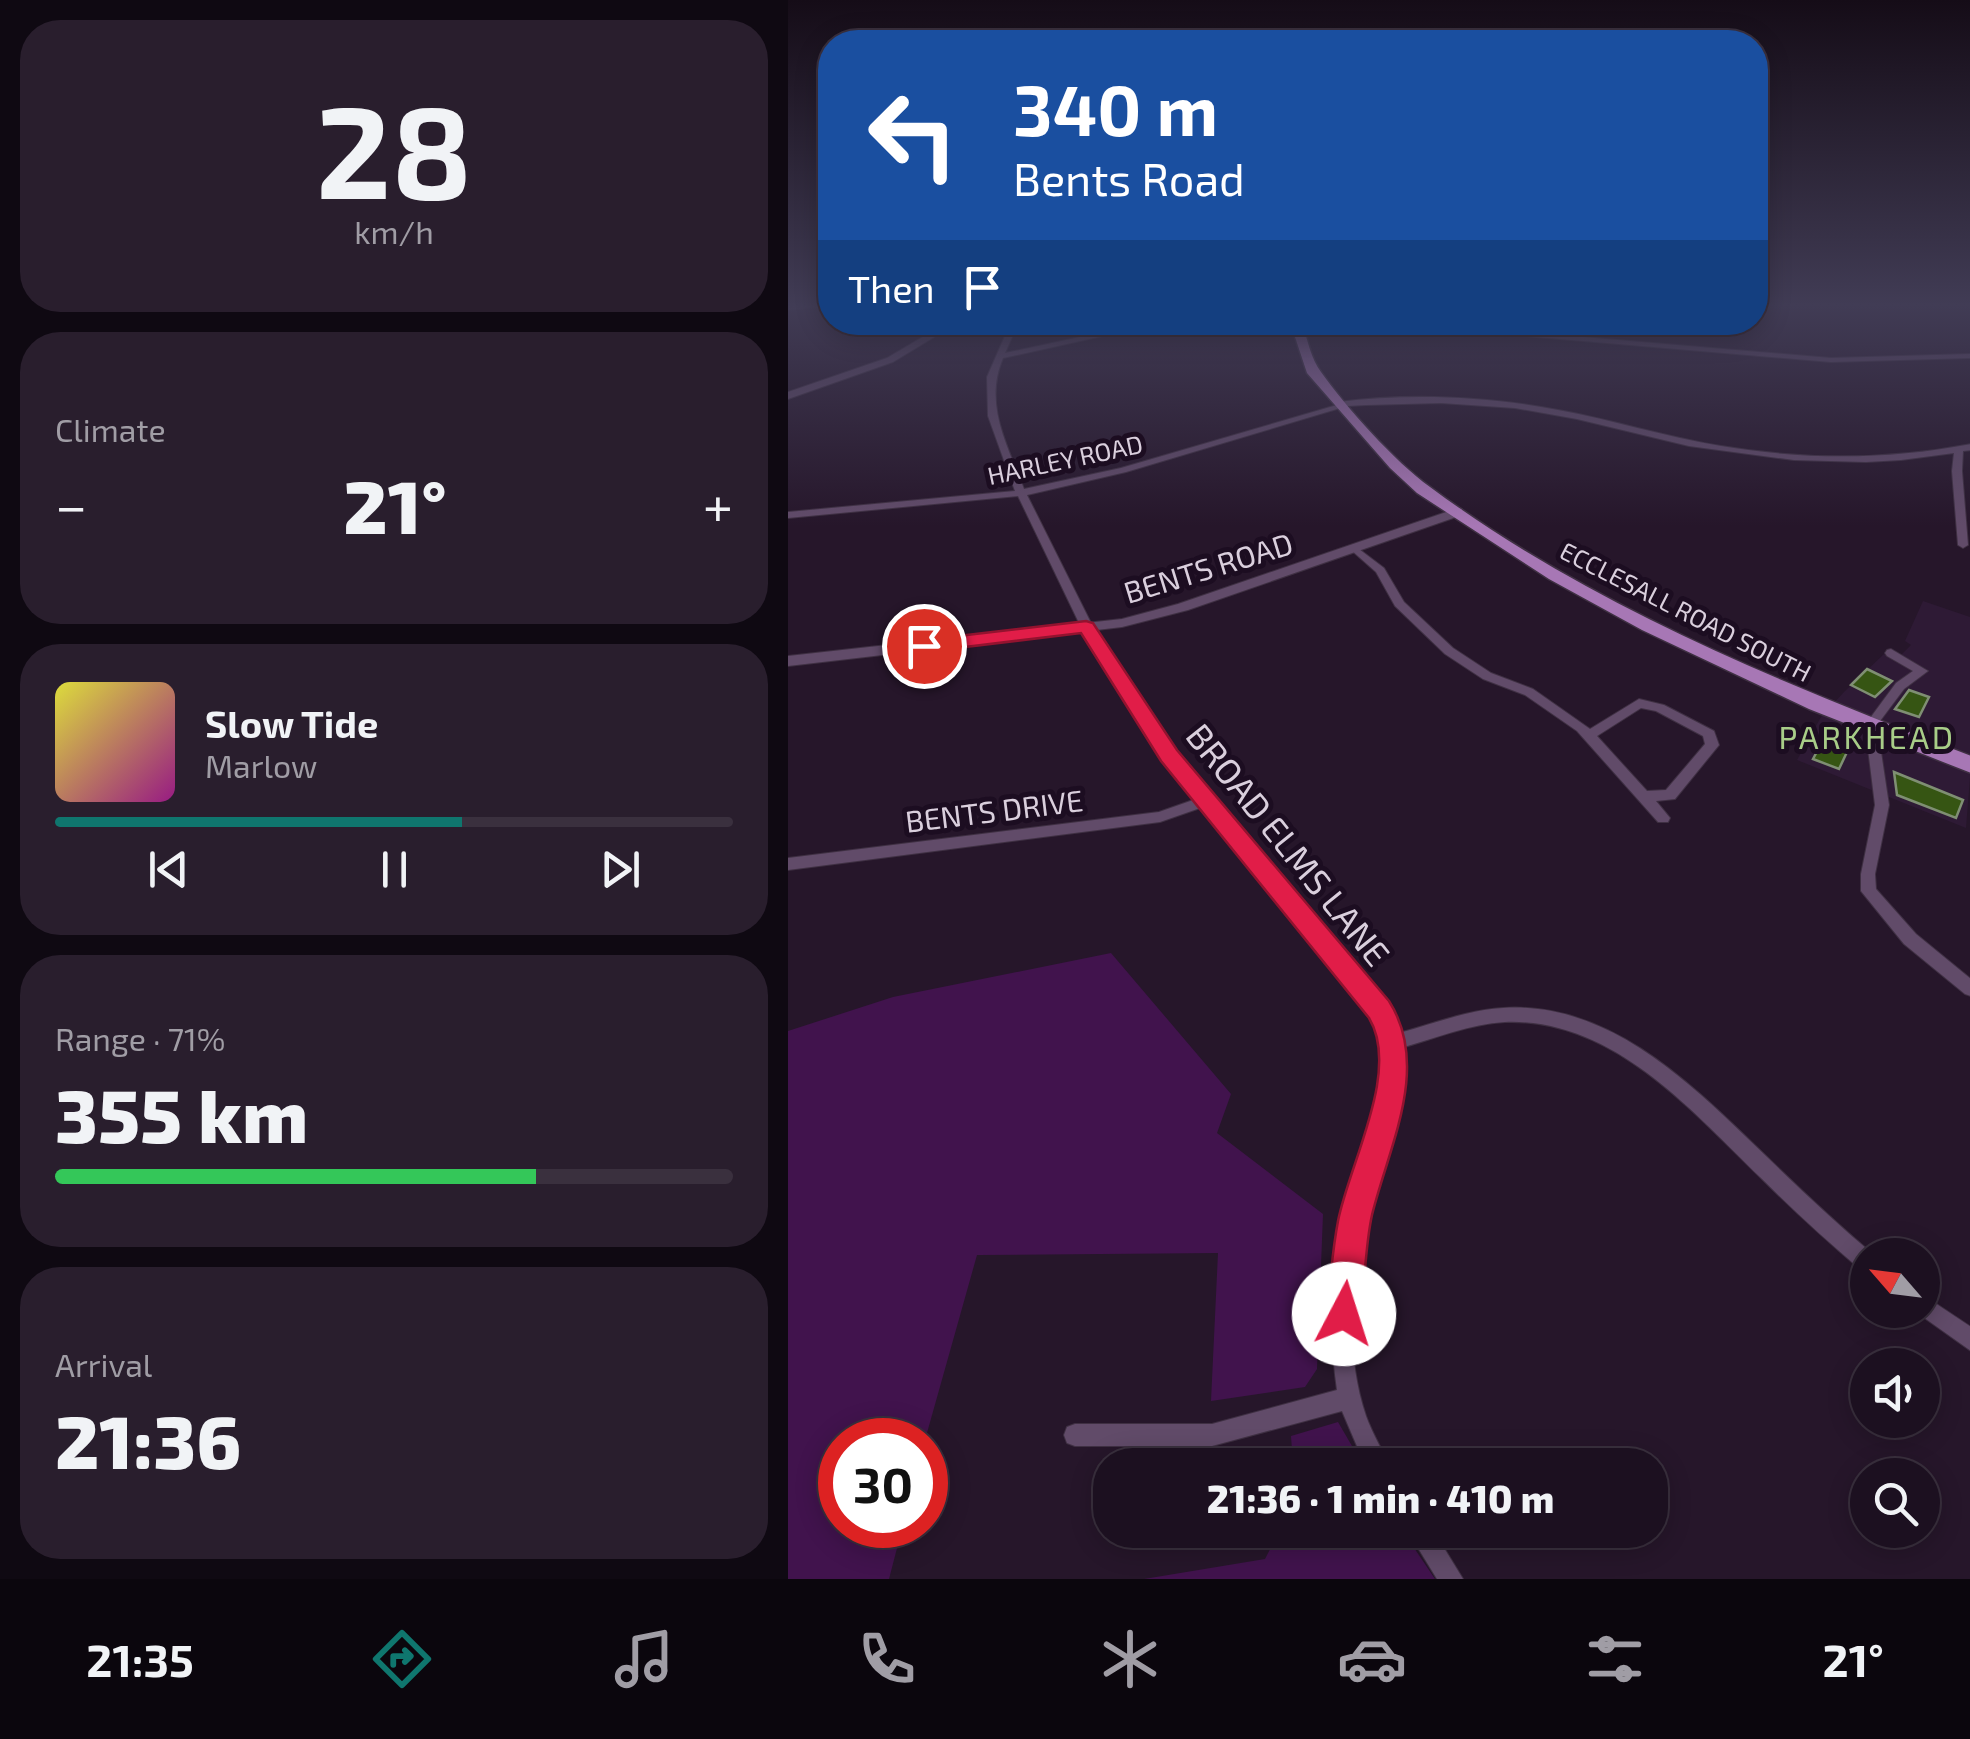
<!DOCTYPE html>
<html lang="en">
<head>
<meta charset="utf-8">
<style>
  :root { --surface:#1c1020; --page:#291e2d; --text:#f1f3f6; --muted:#a09da5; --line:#3a303e; --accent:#0f766e }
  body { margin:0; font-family:"Exo 2",sans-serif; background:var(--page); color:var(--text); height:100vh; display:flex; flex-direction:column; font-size:38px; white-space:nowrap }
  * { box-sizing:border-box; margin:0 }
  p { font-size:32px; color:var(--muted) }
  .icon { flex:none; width:55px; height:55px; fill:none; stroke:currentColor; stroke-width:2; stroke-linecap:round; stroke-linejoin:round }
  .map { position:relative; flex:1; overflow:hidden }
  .side { display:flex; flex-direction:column; gap:20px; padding:20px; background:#0f0912; width:788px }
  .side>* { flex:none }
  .banner { position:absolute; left:30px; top:30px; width:950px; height:305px; border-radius:40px; box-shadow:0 5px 25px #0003,0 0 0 2px var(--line); background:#1a4fa0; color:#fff; overflow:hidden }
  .needle { width:65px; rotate:298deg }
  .buttons { position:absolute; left:1062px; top:1238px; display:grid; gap:20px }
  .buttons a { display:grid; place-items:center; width:90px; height:90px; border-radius:50%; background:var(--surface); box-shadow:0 5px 25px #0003,0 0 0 2px var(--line); font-size:50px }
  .speed { position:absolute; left:30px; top:1418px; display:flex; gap:20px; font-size:50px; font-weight:700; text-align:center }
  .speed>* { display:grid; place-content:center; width:130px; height:130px; border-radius:50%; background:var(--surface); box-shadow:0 5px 25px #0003,0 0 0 2px var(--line); line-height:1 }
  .speed .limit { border:15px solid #d22; background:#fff; color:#111 }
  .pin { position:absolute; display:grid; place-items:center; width:85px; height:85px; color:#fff; margin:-42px; border:5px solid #fff; border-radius:50%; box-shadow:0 2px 10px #0007 }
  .me { position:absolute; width:110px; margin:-55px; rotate:5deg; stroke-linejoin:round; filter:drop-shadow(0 0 8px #0008) }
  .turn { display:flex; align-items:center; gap:35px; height:210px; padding:0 30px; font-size:45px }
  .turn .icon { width:130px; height:130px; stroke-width:2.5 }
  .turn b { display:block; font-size:70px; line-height:85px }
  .then { display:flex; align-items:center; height:95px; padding:0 30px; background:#0003; gap:20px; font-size:38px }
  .big { font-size:75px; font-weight:800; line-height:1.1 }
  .side .card { flex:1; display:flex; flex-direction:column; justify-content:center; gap:15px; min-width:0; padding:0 35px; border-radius:40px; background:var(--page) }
  .side .dial { align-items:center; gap:0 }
  .dial b { font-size:130px; line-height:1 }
  .song { display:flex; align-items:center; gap:30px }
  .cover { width:120px; height:120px; border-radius:15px; background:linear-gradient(135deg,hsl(60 70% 55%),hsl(310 70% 35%)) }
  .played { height:10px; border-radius:5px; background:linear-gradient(90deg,var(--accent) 60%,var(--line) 60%) }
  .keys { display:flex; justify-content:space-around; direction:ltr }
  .heat { display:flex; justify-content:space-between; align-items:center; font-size:55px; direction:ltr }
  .charge { height:15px; border-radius:8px; background:linear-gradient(90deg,#34c759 71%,var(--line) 0) }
  .trip { position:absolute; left:305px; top:1448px; width:575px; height:100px; border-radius:40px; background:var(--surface); box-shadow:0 5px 25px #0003,0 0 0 2px var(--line); font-weight:800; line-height:100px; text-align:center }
  .menu { display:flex; height:160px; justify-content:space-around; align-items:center; background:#0b060d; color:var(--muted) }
  .menu .icon { width:70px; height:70px }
  .menu .active { color:var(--accent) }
  .menu b { font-size:45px; color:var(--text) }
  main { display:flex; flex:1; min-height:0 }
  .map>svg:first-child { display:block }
</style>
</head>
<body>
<main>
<section class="side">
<div class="card dial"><b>28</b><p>km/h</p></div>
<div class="card"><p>Climate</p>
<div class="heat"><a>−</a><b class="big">21°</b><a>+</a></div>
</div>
<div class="card">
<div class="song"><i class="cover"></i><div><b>Slow Tide</b><p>Marlow</p></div></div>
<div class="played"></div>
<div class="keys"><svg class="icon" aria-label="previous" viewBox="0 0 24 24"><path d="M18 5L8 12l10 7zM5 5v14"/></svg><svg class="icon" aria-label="pause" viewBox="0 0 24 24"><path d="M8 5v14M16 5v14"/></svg><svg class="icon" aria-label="next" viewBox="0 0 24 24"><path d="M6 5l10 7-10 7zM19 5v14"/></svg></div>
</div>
<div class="card"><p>Range · 71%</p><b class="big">355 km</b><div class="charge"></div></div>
<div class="card"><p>Arrival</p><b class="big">21:36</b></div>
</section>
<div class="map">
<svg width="1183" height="1579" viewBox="0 0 1183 1579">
  <rect width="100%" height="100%" fill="#26162a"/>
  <polygon fill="#2e1a35" points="1135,601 1182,617 1183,765 1178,828 1009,760 1033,717 1056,692 1096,654 1108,660 1123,645 1117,641"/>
  <g fill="#41134d">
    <polygon points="323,953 443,1094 429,1133 535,1214 529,1369 517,1387 423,1401 430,1253 189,1255 137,1440 52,1440 52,1525 115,1525 101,1579 0,1579 0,1031 105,997"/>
    <polygon points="550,1422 575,1465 505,1465 503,1436"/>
    <polygon points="492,1530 614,1530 647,1579 356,1579 477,1559"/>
  </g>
  <g fill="#365513" stroke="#7f8f73" stroke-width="2.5">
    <polygon points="1079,669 1104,681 1087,697 1063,685"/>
    <polygon points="1121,690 1141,697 1131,717 1107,709"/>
    <polygon points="1034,742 1059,752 1051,769 1025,759"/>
    <polygon points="1106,772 1175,800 1168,818 1109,795"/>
  </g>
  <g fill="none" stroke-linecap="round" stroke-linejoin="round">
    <defs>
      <g id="minor">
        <polygon points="31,305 28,307 0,310 0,306"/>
        <path d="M213,322H221L228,328L217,353L362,322H378L215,358C195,405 220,446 236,489L333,468L549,405L550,402C621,393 699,396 770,410C825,420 878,437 933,446C1016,460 1100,460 1183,444V450L1175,451L1174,471L1180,545L1175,548L1170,545L1164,471L1166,453L1113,460L1078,462L1006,460L901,446L789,419L727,408L653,403L578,405L559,406L338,472L239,495L305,627L386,753L607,1021L611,1033C645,1024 679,1010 715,1008C824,1001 907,1088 979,1157C1014,1191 1049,1224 1086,1255H1080V1273L1073,1270C1038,1240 1004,1209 972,1177C902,1109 824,1018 717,1022C682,1024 648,1038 613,1048C615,1098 595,1141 583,1189C564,1261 554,1345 578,1416C584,1433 594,1449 601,1465H577L554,1411L424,1446H287L279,1443L276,1435L279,1427L287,1424H424L549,1390C539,1323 545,1257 562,1192C577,1137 603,1088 593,1029L415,807L372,822L0,870V858L371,812L408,799L376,759L293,627L230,496L0,518V512L227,491L200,416L199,377L220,329Z"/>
        <polygon points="505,322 629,323 1043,358 1183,354 1183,358 1043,362 629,327 508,326 505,326"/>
        <path d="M567,546L596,568L616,602L665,648L703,673L745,689L802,729L851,699L876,705L926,731L931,745L887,799L868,801L882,818L880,822H870L789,731L737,695L695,679L657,654L607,606L588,572L562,549ZM853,708L868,711L915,736L917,744L878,790L859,791L809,736Z"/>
        <polygon points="1103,649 1140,671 1116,689 1089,725 1101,805 1087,874 1088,889 1128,934 1183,979 1183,996 1177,994 1116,944 1073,891 1073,874 1087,805 1077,725 1108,683 1125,671 1099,656 1097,653 1099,650"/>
        <polygon points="1135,1295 1183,1327 1183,1351 1128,1312 1127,1310 1135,1310"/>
        <polygon points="619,1530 645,1530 675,1579 649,1579"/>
      </g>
      <g id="tertiary">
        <polygon points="160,322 171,322 105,362 0,399 0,392 99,358"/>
        <polygon points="670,508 674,509 674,515 400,610 334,627 0,666 0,656 334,619 390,604"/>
      </g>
      <path id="primary" d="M502,322H514C519,338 523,359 533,372C558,407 607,462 642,487C804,607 996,684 1183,756V773L1021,709L854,630L761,579L629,493L602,468L519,373Z"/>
    </defs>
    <use href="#minor" stroke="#3f3043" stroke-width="2"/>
    <use href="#tertiary" stroke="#3f3043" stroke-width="2"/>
    <use href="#primary" stroke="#3f3043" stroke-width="3"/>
    <use href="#minor" fill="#614b69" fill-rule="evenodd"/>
    <use href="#tertiary" fill="#614b69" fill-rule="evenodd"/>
    <use href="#primary" fill="#a777b5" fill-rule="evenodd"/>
  </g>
  <linearGradient id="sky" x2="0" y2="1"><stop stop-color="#150c17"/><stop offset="0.58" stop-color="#413c55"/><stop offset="1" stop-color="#413c55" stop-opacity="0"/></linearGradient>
  <rect width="1183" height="526" fill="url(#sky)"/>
  <path fill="#e11d48" stroke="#92132f" stroke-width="2.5" d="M298,621L305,623L389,750L601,1001C643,1067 601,1146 584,1215C577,1247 577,1282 573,1314L568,1327L556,1332L544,1327L539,1314C542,1283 544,1252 550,1221C561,1164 613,1071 581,1018L373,761L293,633L136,652L126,646L136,640Z"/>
  <g text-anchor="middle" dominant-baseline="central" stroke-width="10" stroke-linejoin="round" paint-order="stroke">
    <g font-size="25" fill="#dacfdd" stroke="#1c0d21">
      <text transform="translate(277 459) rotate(-12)">HARLEY ROAD</text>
      <text transform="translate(898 611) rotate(27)">ECCLESALL ROAD SOUTH</text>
    </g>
    <g font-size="30" fill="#dacfdd" stroke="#1c0d21">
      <text transform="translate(420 567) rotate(-17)">BENTS ROAD</text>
      <text transform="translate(206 810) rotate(-7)">BENTS DRIVE</text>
    </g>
    <g font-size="32" letter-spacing="2.5" fill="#a8cd88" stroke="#1c0d21">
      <text x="1079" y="736">PARKHEAD</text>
    </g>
    <g font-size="35" fill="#dacfdd" stroke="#1c0d21">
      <text transform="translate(501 844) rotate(51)">BROAD ELMS LANE</text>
    </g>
  </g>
</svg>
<div class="buttons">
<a><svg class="needle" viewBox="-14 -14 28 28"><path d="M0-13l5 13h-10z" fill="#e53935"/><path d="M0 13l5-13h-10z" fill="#a09da5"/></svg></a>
<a><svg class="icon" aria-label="sound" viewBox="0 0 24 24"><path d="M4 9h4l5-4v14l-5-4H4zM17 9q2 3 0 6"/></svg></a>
<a><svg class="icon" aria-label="search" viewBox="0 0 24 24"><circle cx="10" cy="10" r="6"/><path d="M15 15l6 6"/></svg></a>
</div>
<div class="speed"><div class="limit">30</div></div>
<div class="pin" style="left:136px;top:646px;background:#d93025"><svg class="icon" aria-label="arrive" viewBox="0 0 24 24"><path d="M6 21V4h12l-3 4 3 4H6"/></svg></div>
<svg class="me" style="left:556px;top:1314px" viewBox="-20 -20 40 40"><circle r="19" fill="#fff"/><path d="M0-13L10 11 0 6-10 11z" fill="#e11d48"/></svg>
<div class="trip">21:36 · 1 min · 410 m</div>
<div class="banner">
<div class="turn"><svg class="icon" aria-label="left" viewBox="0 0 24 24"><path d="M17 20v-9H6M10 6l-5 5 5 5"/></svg><div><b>340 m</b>Bents Road</div></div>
<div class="then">Then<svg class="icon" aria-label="arrive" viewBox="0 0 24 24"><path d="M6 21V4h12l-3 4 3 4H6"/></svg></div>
</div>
</div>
</main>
<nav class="menu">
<b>21:35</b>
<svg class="icon active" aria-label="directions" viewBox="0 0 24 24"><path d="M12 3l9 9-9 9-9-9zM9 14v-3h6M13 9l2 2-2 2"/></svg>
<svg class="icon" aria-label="music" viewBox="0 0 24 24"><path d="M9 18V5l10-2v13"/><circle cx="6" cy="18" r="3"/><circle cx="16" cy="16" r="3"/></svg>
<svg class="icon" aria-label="phone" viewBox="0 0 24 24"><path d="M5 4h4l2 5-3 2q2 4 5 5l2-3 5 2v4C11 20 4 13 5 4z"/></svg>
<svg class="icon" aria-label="climate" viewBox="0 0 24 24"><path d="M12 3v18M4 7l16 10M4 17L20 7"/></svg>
<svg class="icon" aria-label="car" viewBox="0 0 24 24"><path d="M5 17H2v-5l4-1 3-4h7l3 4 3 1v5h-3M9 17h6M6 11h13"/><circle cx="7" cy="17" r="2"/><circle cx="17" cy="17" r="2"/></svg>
<svg class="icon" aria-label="filters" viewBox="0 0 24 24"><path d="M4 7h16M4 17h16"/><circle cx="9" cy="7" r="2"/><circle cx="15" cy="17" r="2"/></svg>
<b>21°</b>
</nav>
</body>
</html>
